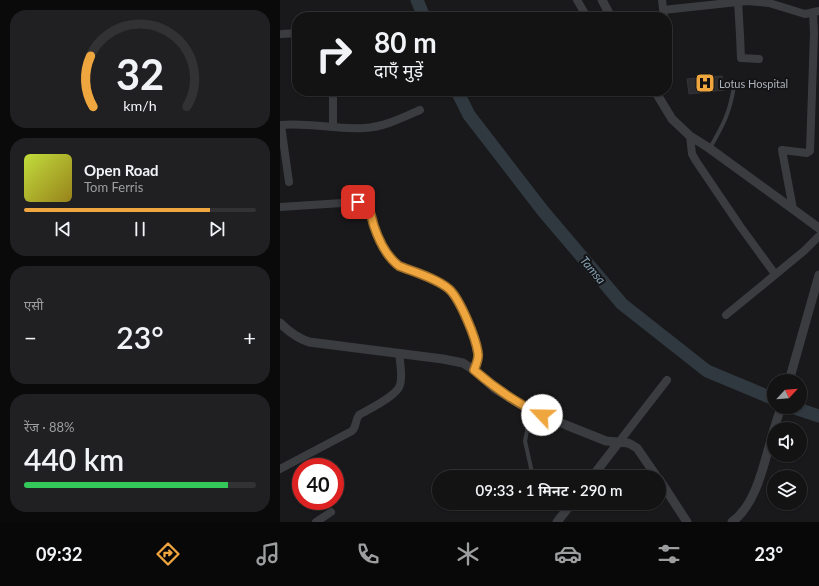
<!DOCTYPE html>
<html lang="hi">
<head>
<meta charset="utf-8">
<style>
  :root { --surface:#131314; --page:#202022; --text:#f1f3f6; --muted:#9d9ea0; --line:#323234; --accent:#efa63e }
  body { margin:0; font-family:Lato,"Noto Sans Devanagari",sans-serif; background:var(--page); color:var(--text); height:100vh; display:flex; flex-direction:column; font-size:15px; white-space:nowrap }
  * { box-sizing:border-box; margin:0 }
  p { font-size:13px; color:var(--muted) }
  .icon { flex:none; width:22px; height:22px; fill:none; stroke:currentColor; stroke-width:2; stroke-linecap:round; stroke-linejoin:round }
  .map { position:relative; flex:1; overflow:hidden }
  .drawer { display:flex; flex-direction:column; gap:10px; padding:10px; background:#0a0a0b; width:280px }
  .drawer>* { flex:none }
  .banner { position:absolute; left:12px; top:12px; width:380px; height:84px; border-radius:16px; box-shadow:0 1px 3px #0004,0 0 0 1px var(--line); background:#131314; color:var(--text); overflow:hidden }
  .needle { width:26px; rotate:64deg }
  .tools { position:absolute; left:487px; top:374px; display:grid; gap:8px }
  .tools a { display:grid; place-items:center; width:40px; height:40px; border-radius:50%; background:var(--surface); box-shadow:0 1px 3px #0004,0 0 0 1px var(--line); font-size:20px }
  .speed { position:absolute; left:12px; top:458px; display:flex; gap:8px; font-size:20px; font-weight:700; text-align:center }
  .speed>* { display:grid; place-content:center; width:52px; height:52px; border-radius:50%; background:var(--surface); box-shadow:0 1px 3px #0004,0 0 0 1px var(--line); line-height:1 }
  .speed .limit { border:6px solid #d22; background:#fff; color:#111 }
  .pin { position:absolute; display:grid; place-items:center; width:34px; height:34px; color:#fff; margin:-17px; border-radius:8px; box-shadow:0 2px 6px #0006 }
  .me { position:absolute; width:44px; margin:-22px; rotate:294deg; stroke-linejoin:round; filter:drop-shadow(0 0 3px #0008) }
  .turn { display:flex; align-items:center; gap:14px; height:84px; padding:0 16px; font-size:18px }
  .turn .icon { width:52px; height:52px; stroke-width:2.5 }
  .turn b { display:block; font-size:28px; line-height:34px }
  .big { font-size:30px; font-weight:600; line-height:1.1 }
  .drawer .card { flex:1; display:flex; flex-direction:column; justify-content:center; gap:6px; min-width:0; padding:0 14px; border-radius:16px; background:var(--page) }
  .drawer .dial { align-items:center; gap:0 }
  .dial svg { height:104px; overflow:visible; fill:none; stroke:var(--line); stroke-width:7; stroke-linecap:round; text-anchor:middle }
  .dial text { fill:var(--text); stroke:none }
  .song { display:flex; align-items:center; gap:12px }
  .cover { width:48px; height:48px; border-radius:6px; background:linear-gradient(135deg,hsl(70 70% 55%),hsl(50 70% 35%)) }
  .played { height:4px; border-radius:2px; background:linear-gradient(90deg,var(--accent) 80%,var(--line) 80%) }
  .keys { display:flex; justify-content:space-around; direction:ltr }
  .heat { display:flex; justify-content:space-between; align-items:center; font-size:22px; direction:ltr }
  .charge { height:6px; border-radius:3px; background:linear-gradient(90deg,#34c759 88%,var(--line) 0) }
  .trip { position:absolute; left:152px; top:470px; width:234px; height:40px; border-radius:20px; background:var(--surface); box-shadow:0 1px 3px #0004,0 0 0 1px var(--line); font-weight:600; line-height:40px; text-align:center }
  .dock { display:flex; height:64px; justify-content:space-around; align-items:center; background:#080808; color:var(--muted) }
  .dock .icon { width:28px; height:28px }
  .dock .on { color:var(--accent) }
  .dock b { font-size:18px; color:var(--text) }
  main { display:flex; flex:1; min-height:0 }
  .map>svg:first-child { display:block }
</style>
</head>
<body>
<main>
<section class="drawer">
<div class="card dial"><svg viewBox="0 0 100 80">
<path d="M14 69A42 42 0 1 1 86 69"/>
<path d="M14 69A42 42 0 0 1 12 30" stroke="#efa63e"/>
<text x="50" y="56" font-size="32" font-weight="700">32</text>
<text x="50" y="72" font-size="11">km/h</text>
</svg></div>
<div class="card">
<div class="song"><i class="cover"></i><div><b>Open Road</b><p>Tom Ferris</p></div></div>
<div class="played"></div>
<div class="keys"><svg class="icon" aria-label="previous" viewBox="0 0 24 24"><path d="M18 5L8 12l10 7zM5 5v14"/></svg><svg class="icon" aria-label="pause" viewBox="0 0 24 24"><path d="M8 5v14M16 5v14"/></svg><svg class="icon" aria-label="next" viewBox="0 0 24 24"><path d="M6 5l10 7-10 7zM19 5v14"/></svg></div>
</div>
<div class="card"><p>एसी</p>
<div class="heat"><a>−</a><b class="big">23°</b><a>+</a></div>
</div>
<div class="card"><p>रेंज · 88%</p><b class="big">440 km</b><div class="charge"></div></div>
</section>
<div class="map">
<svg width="539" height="522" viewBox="0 0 539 522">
  <rect width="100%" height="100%" fill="#19191b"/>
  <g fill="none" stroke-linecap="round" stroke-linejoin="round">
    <g stroke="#2f393f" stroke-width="13">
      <polyline points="137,0 144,17"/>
      <polyline points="177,91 189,115 263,211 342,304 427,371 494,399"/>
      <polyline points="512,407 539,416"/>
    </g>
  </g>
  <polygon fill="#2c2c2f" stroke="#333437" points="442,76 444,90 409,94 407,79"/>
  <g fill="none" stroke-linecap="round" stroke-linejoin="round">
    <g stroke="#3a3c40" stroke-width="4">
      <path d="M430,148C443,125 450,113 454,86"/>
      <polyline points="251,410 245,441 253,477"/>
    </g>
    <g stroke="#3a3c40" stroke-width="8">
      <polyline points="297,0 307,17"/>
      <polyline points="382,0 384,17"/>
      <polyline points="458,1 460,35 461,58 479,59"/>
      <polyline points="383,10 467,1 489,3 525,14 539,11"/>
      <polyline points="2,34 17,33"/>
      <polyline points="387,41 387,52"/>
      <path d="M0,125C28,122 56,130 84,128C104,127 122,118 140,110"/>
      <polyline points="1,125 9,182"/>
      <polyline points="53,127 53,94 57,92 69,91"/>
      <polyline points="410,136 412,154 416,161 460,226 495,274"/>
      <path d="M0,207L78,202L86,204L102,246L111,259L119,266C134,272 156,278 169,289C180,299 196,338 198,353C199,359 196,365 194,370"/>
      <polyline points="513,209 502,150 527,153 530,151 534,33 533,13"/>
      <polyline points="446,315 524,251 539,236"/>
      <polyline points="339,442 387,380"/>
      <path d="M0,469L72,431C77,426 75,420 79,415C89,409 117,396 120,385C123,376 120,363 119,353"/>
      <polyline points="36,522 51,512"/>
    </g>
    <g stroke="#3a3c40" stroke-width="9">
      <polyline points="322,0 331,17"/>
      <polyline points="375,91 392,119 410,136 429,148 539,228"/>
      <path d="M0,323C9,332 17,338 29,342L163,359L183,363L194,370L215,389L241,405L286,425L326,441L348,443L352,445L357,448L377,477"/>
      <polyline points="509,381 539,275"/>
      <polyline points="494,429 501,407"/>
      <polyline points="312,477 339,442"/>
      <polyline points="379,479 407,522"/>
      <polyline points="277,522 292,503"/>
      <path d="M452,522C478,503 485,458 494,429"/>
    </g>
  </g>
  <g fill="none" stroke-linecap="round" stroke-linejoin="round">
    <defs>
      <path id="route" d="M78,202C81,202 84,203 86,205C91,210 92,220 94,226C99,241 106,256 119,266C134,272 156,278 169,289C180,299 196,338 198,353C199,359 196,365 194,370C216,389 236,403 262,415"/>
    </defs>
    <use href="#route" stroke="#9b6c28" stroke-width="10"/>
    <use href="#route" stroke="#efa63e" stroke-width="7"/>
  </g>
  <defs>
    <symbol id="hospital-square" viewBox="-11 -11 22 22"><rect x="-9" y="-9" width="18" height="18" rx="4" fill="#efa63e" stroke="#141416"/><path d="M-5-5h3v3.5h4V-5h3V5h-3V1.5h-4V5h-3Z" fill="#111"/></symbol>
  </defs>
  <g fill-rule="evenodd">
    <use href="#hospital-square" x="414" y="72" width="22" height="22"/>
  </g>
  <g text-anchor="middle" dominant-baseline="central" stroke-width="4" stroke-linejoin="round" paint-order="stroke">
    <g font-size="11" fill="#acb2bb" stroke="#141416" text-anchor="start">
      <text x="439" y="83">Lotus Hospital</text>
    </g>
    <g font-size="12" font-style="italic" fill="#84a2b4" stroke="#141416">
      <text transform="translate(313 270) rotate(50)">Tamsa</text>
    </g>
  </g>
</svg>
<div class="tools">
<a><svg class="needle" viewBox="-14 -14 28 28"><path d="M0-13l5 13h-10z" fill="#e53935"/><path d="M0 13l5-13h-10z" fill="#9d9ea0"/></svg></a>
<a><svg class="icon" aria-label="sound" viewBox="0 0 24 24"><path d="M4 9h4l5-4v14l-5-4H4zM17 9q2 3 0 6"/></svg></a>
<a><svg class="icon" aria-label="layers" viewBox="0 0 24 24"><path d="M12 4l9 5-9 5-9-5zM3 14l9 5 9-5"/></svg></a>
</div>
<div class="speed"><div class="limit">40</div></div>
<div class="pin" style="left:78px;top:202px;background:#d93025"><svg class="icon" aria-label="arrive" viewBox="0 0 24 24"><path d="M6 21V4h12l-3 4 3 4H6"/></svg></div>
<svg class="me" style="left:262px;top:415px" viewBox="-20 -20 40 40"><circle r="19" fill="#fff"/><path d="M0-13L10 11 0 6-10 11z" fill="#efa63e"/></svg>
<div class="trip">09:33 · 1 मिनट · 290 m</div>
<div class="banner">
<div class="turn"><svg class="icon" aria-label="right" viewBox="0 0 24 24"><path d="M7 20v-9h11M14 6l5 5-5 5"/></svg><div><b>80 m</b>दाएँ मुड़ें</div></div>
</div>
</div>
</main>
<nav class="dock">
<b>09:32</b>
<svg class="icon on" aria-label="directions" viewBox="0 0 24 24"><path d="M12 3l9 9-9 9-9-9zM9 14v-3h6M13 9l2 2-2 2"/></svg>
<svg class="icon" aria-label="music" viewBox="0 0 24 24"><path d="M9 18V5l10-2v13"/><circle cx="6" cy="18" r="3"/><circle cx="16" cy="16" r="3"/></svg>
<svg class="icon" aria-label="phone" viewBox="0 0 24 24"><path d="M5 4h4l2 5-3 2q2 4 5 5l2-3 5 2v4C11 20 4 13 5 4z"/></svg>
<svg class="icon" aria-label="climate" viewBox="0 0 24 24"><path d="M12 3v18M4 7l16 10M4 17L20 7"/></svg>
<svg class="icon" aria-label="car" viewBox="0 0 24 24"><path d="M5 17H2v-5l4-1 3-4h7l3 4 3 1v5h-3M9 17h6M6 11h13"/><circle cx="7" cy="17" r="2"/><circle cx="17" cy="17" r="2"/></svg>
<svg class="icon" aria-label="filters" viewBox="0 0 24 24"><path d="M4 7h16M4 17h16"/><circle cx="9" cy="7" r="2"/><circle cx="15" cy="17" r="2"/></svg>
<b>23°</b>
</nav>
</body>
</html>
